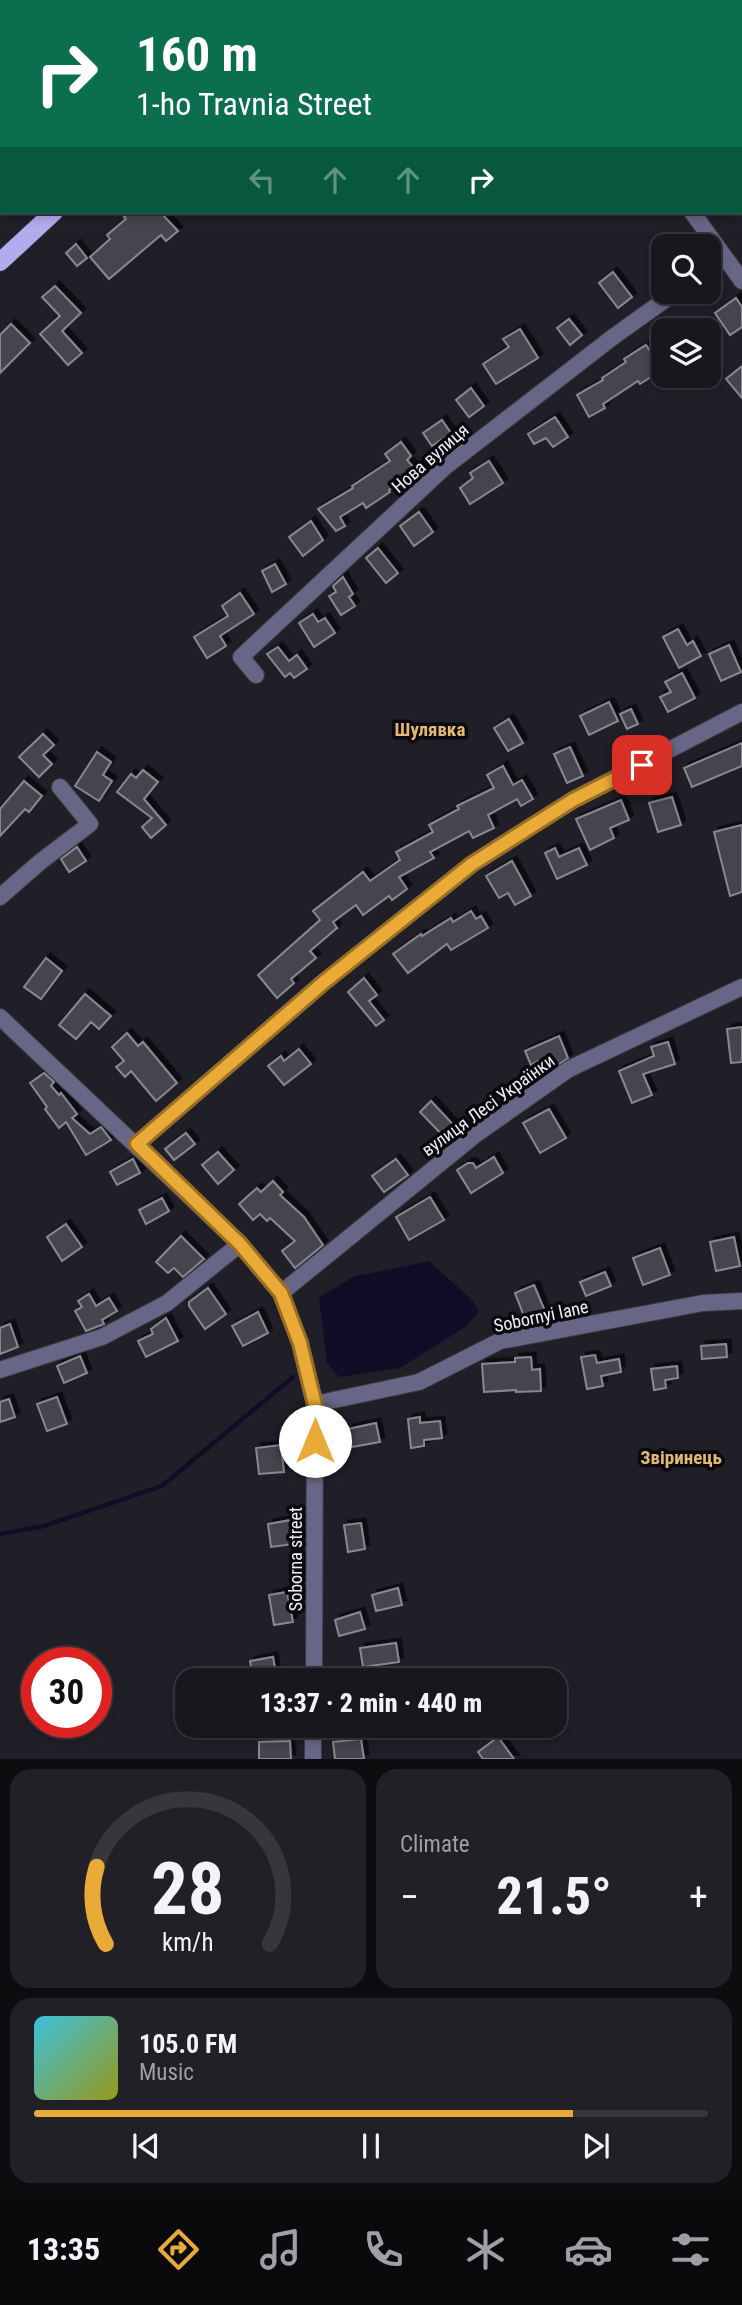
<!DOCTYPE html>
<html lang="en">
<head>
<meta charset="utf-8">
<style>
  :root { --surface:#18171e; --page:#212027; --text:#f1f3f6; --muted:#9f9fa4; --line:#36363c; --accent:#e9aa38 }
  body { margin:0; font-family:"Roboto Condensed",sans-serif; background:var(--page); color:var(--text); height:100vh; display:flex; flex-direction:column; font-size:26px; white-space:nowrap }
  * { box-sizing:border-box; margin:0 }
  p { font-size:23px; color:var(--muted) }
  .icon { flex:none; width:38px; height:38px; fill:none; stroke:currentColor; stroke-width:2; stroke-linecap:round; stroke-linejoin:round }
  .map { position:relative; height:1759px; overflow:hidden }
  .panel { display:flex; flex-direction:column; gap:10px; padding:10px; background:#0d0d10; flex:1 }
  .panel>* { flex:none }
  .banner { position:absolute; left:0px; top:0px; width:742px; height:214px; box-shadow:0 4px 10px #0003,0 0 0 2px var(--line); background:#0b6e4f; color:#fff; overflow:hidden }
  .fabs { position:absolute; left:651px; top:234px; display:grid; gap:14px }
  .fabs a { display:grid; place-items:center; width:70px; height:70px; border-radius:14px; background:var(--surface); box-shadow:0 4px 10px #0003,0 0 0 2px var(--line); font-size:35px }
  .speed { position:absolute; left:21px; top:1647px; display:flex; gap:14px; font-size:35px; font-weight:700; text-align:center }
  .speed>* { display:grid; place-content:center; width:91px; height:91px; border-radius:50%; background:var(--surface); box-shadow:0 4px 10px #0003,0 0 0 2px var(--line); line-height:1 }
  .speed .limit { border:10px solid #d22; background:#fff; color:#111 }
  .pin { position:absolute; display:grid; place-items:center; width:60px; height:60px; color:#fff; margin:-30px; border-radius:14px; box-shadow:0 4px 10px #0006 }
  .me { position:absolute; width:77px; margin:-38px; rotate:0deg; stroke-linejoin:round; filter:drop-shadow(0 0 5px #0008) }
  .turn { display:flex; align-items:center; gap:24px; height:147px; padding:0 21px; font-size:32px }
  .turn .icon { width:91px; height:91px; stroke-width:2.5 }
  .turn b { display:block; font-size:49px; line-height:60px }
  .lanes { display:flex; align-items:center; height:66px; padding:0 21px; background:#0003; justify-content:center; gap:35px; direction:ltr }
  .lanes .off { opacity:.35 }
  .big { font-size:52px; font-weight:800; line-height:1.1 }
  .panel .tile { flex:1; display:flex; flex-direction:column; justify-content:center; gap:10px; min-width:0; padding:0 24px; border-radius:21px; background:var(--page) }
  .panel .dial { align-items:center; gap:0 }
  .dial svg { height:182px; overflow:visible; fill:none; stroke:var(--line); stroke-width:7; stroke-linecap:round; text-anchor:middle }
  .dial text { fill:var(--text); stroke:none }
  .song { display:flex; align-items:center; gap:21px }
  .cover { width:84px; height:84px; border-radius:10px; background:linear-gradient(135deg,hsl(190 70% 55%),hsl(60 70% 35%)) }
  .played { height:7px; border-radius:4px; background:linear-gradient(90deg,var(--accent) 80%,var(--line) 80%) }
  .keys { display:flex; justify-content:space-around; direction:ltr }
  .heat { display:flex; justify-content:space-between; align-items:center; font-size:38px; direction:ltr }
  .panel .tiles { flex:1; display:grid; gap:10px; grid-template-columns:1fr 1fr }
  .tile:last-child { grid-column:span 2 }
  .trip { position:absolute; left:175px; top:1668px; width:392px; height:70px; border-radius:21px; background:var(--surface); box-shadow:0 4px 10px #0003,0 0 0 2px var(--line); font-weight:800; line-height:70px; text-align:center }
  .tabs { display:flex; height:112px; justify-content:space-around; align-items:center; background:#0a090c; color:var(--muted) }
  .tabs .icon { width:49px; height:49px }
  .tabs .current { color:var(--accent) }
  .tabs b { font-size:32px; color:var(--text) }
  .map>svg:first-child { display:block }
</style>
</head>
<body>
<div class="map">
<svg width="742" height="1759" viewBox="0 0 742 1759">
  <defs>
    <filter id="shadow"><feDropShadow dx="4.5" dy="-4.5" stdDeviation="0" flood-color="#0009"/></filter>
  </defs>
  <rect width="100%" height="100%" fill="#201f28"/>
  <polygon fill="#110d27" points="429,1261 471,1299 479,1311 467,1326 400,1368 339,1377 327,1363 319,1298 353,1277"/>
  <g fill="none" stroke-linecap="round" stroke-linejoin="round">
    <polyline stroke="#110d27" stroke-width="4.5" points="0,1534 44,1526 162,1486 293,1377"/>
  </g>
  <g fill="#45444e" stroke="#888893" stroke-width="2" filter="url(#shadow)">
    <polygon points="130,212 160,212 178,231 166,241 161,235 109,279 90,257 110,239 107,235 126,219 124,217"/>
    <polygon points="76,244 87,258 77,266 66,253"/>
    <polygon points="613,272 632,297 618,308 599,283"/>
    <polygon points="55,286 81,313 62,331 82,353 68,365 40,334 60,316 42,297"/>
    <polygon points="736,298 742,307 742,327 730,335 715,313"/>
    <polygon points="569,319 582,335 570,345 557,328"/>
    <polygon points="11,324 30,343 0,373 0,335"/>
    <polygon points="520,329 538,358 496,384 483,364 509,347 503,339"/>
    <polygon points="646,345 662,370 640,384 638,381 603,404 605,408 589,417 577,395 603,380 602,378 626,362 624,359"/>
    <polygon points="742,366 742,398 726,379"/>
    <polygon points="471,388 484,406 469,417 456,400"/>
    <polygon points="555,417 568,437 553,447 546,438 534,444 528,434"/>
    <polygon points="442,420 451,433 432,446 423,433"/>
    <polygon points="401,442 411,456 407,460 415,469 389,490 390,492 366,508 363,503 340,517 345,526 336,531 318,509 353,488 352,486 390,461 385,454"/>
    <polygon points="489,461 503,483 470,504 460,488 473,478 470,473"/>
    <polygon points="419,512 433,532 414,546 400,526"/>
    <polygon points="311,521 323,540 303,556 289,537"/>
    <polygon points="378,548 398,573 386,583 366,558"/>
    <polygon points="275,564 286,584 272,592 262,571"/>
    <polygon points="343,577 353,594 349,597 355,606 341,615 329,596 336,592 333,586"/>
    <polygon points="240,593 254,614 220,636 226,646 207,658 194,637 228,616 222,606"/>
    <polygon points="313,614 318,622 325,618 335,633 314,647 299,623"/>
    <polygon points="678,629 687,645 693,641 701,656 679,668 663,637"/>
    <polygon points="729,645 741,672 721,681 709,654"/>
    <polygon points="278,647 289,661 297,655 307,669 294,678 290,673 285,677 267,654"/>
    <polygon points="682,673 695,698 668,712 660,697 671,692 665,682"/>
    <polygon points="609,702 618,721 589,735 580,716"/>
    <polygon points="631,709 638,724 627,729 620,714"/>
    <polygon points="509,719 523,743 508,751 494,728"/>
    <polygon points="43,734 54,745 43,755 52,764 39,777 19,757"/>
    <polygon points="742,743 742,766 692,787 684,768"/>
    <polygon points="570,747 583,776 567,783 554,754"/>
    <polygon points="97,752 111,762 103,775 112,781 99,801 75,786"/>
    <polygon points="503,766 513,785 522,780 533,799 521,806 517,799 488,815 494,828 473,838 469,831 430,852 434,858 399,877 407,889 392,900 389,896 363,915 356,905 333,922 337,928 310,951 316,958 291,979 294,983 277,998 258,975 320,920 313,911 363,872 370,881 400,860 396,852 433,832 429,825 459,809 457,806 494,788 487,775"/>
    <polygon points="143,770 158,782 144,799 166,825 151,838 142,827 152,818 117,792 131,774 136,778"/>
    <polygon points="24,781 42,796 29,812 25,809 0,836 0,809"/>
    <polygon points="672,797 681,825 658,832 649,803"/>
    <polygon points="621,800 629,820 610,828 614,838 590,850 576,819"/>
    <polygon points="742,825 742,892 730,896 714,832"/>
    <polygon points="77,847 86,861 69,872 61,859"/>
    <polygon points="555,848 559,857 579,848 587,865 557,879 545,853"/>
    <polygon points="512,861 531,896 515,905 508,893 499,898 486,876"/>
    <polygon points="471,911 476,919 481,916 488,928 451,950 447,944 408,973 393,954 421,934 422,936 451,918 453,922"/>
    <polygon points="46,958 62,971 41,999 24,987"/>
    <polygon points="364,978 377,995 369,1001 384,1020 376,1026 348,992"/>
    <polygon points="85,994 111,1016 99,1029 91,1022 76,1039 59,1025"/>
    <polygon points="742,1027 742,1062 731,1063 727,1029"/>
    <polygon points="127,1033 138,1046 143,1042 177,1083 156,1101 131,1071 125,1077 116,1067 124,1061 112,1047"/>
    <polygon points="559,1036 568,1058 544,1074 538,1061 531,1065 525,1051"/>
    <polygon points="668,1042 675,1064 643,1074 652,1095 632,1103 619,1071 654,1056 651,1047"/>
    <polygon points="299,1049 311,1064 284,1085 268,1066 281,1056 284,1061"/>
    <polygon points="44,1073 54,1082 51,1086 59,1095 61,1093 77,1114 72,1118 90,1134 101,1127 111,1140 86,1155 66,1122 59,1128 45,1109 47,1107 30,1083"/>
    <polygon points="431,1101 461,1133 449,1142 420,1112"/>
    <polygon points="549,1109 566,1138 540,1153 523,1123"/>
    <polygon points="186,1133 195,1144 174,1160 165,1149"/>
    <polygon points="218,1152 234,1170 218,1184 202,1165"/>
    <polygon points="494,1157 503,1173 471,1193 457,1170 468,1163 473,1163 476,1168"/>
    <polygon points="133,1159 140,1173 117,1185 110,1172"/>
    <polygon points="396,1159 408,1175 384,1192 372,1176"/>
    <polygon points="273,1181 283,1192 280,1195 304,1217 323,1245 295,1268 282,1251 295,1241 270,1218 267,1221 260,1214 253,1220 239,1204 257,1188 261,1192"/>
    <polygon points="430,1197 444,1220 409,1240 396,1217"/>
    <polygon points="162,1198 169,1211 146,1224 139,1210"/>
    <polygon points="66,1224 82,1247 62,1261 47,1237"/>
    <polygon points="181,1236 204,1259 183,1277 174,1268 168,1273 156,1262"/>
    <polygon points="734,1237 740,1266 716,1271 710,1242"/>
    <polygon points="660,1248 670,1275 643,1285 633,1258"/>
    <polygon points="605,1272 611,1286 586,1296 580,1282"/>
    <polygon points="534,1285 547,1316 527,1324 515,1293"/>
    <polygon points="208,1288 226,1314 205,1329 189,1306 189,1302"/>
    <polygon points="89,1294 96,1306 109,1298 117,1311 102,1320 104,1324 86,1331 75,1311 82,1307 78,1301"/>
    <polygon points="258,1312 268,1333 243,1346 232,1326"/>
    <polygon points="166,1318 178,1341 146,1357 138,1341 153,1334 151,1329"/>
    <polygon points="10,1324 18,1347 0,1354 0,1328"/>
    <polygon points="726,1344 727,1357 702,1359 701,1346"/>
    <polygon points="595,1355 597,1363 619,1359 621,1372 601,1376 603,1386 587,1389 581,1357"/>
    <polygon points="80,1356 87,1373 64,1383 57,1366"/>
    <polygon points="531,1357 532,1370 540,1369 541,1391 516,1392 516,1390 484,1392 482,1364 515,1362 515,1358"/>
    <polygon points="677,1366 678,1378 665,1380 666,1388 654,1390 651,1369"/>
    <polygon points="57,1397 67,1424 47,1431 37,1404"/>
    <polygon points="9,1399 15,1417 0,1422 0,1402"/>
    <polygon points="420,1417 420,1423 440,1421 442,1438 424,1440 424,1446 411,1448 408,1419"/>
    <polygon points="376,1423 380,1442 352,1447 348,1429"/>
    <polygon points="281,1445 284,1472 259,1474 256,1448"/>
    <polygon points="291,1520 294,1544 271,1547 268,1524"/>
    <polygon points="361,1523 365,1549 348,1552 344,1525"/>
    <polygon points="398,1588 402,1605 376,1611 372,1595"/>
    <polygon points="287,1592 293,1622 274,1625 269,1595"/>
    <polygon points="360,1612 365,1629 339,1636 335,1620"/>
    <polygon points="396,1643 399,1662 363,1667 360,1648"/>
    <polygon points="273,1657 277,1679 253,1680 250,1661"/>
    <polygon points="498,1737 514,1759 483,1759 478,1752"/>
    <polygon points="361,1739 364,1759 335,1759 333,1742"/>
    <polygon points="290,1741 291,1759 259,1759 259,1742"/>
  </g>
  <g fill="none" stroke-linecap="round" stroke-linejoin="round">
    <defs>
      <g id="minor">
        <polyline points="168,0 168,2"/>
        <polyline points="554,0 555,2"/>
        <polyline points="0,182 2,182"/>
        <polyline points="692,212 742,281"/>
        <polyline points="709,269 724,258"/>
        <polyline points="256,675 241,657 445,467 613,337 676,292"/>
        <polyline points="0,897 40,862 90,824 60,787"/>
        <polyline points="0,1017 240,1244 281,1293 300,1343 315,1404 314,1680"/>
        <polyline points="137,1144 324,982 472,864 573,800 742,712"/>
        <polyline points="281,1293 475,1135 569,1069 742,987"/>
        <polyline points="0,1370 102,1337 167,1303 240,1244"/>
        <polyline points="315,1404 419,1382 500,1341 703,1303 742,1301"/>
        <polyline points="313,1759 313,1726"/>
      </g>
      <g id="major">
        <polyline points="332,2 335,0"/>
        <polyline points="0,262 54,212"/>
      </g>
    </defs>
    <use href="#minor" stroke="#3d3c45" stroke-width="18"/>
    <use href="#major" stroke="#3d3c45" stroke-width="19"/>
    <use href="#minor" stroke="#686686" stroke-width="16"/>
    <use href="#major" stroke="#b2acef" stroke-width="18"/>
  </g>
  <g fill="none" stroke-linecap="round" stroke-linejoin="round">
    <defs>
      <polyline id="route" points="315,1441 315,1405 300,1343 281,1293 240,1244 137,1144 324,982 472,864 573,800 642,765"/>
    </defs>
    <use href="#route" stroke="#976e24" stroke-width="18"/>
    <use href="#route" stroke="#e9aa38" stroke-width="12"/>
  </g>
  <g text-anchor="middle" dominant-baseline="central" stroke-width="7" stroke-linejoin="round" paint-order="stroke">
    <g font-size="18" fill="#efeff5" stroke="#0a090d">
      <text transform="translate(430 458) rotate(-41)">Нова вулиця</text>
      <text transform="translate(488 1105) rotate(-36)">вулиця Лесі Українки</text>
      <text transform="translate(541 1316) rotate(-12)">Sobornyi lane</text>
      <text transform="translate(295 1559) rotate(-90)">Soborna street</text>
    </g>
    <g font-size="19" font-weight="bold" fill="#e3b873" stroke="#0a090d">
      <text x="430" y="729">Шулявка</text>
      <text x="681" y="1457">Звіринець</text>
    </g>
  </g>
</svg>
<div class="fabs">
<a><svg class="icon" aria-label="search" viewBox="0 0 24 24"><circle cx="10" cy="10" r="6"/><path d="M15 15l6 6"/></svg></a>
<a><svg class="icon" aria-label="layers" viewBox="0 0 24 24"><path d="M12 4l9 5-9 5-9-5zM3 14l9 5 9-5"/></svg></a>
</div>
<div class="speed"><div class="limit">30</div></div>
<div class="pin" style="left:642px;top:765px;background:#d93025"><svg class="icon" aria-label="arrive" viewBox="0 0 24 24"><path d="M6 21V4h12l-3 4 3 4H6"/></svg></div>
<svg class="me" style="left:315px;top:1441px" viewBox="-20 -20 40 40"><circle r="19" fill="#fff"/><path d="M0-13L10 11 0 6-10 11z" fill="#e9aa38"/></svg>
<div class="trip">13:37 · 2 min · 440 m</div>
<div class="banner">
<div class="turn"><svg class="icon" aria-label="right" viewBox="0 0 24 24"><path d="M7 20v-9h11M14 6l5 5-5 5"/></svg><div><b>160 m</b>1-ho Travnia Street</div></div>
<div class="lanes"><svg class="icon off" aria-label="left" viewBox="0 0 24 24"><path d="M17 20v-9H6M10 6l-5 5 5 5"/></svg><svg class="icon off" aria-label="ahead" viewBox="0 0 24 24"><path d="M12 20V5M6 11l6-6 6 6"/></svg><svg class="icon off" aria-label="ahead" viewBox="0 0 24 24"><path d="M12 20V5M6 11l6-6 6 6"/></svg><svg class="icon" aria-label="right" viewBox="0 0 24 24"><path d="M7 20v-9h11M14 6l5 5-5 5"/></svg></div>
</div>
</div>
<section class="panel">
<div class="tiles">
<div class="tile dial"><svg viewBox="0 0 100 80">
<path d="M14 69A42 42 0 1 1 86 69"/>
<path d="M14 69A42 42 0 0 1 10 35" stroke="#e9aa38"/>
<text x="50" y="56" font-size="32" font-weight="700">28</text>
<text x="50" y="72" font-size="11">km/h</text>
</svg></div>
<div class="tile"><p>Climate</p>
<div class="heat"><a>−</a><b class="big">21.5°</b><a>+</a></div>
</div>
<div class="tile">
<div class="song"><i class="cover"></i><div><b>105.0 FM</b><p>Music</p></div></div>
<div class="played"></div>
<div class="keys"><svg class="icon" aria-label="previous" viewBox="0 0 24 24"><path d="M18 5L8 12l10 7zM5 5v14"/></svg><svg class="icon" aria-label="pause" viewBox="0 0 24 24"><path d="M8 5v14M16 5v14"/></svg><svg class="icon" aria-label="next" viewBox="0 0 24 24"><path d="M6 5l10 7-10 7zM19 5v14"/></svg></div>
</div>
</div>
</section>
<nav class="tabs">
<b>13:35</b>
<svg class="icon current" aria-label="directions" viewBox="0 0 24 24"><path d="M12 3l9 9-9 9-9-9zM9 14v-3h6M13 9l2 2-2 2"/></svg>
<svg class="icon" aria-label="music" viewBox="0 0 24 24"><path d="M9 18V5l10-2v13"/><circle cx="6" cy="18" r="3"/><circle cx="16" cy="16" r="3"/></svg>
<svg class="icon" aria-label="phone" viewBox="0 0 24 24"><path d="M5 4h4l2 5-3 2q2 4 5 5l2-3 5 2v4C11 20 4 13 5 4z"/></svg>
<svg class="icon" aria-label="climate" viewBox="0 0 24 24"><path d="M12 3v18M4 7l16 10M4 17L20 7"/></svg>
<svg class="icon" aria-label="car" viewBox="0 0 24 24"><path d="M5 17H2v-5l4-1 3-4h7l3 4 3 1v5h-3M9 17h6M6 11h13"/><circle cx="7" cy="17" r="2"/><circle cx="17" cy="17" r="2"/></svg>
<svg class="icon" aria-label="filters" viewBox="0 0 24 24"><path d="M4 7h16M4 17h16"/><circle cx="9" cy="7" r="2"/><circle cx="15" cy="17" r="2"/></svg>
</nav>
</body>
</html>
